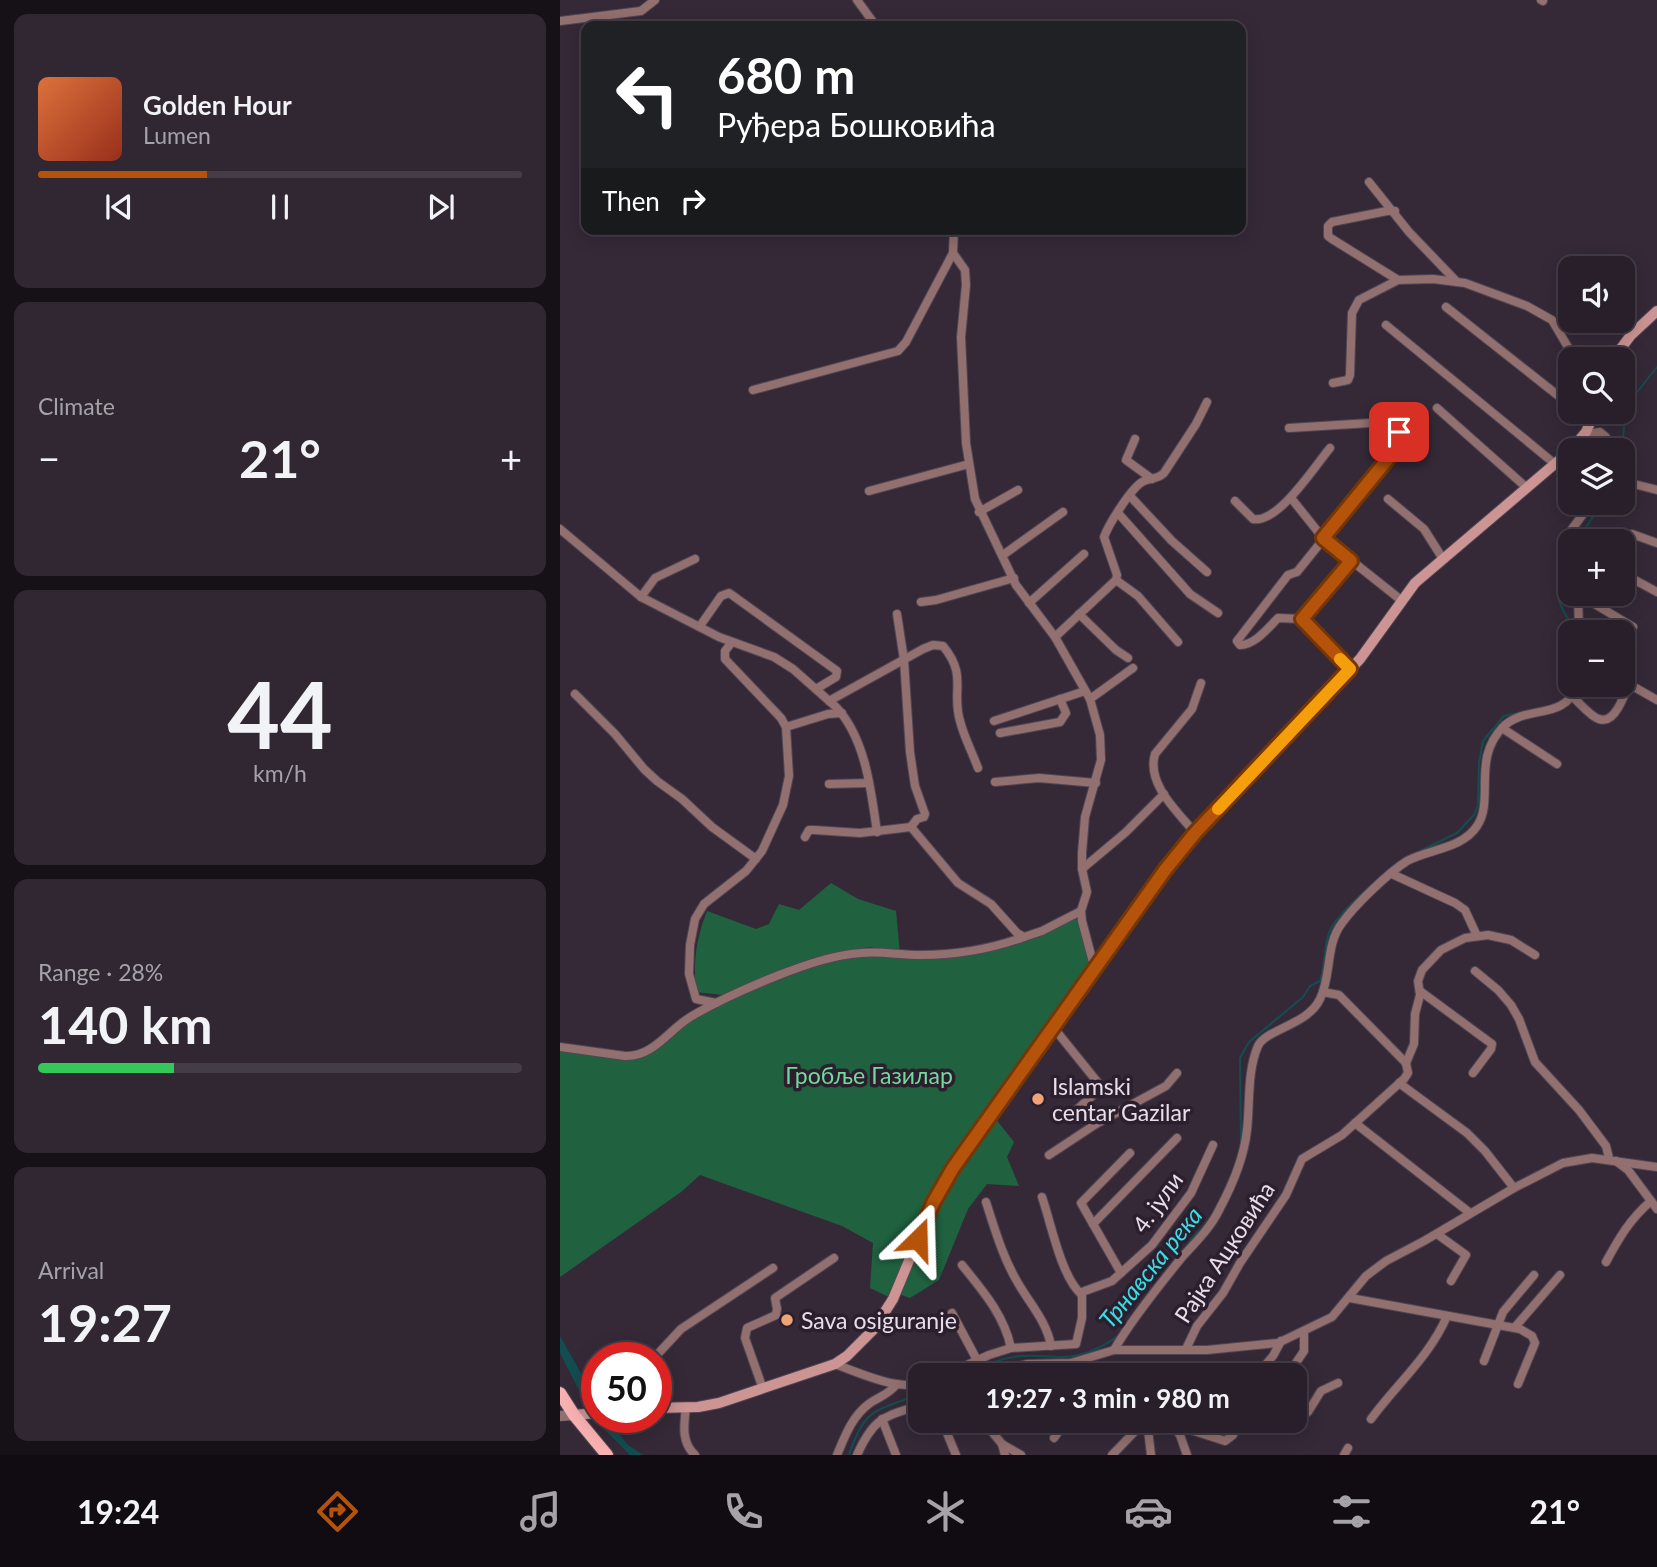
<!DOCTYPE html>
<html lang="en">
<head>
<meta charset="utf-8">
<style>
  :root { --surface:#281f2a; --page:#302732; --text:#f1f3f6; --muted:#a5a2a8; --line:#443d47; --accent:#b45309 }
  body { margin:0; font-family:Lato,sans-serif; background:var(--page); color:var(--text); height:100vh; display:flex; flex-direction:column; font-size:26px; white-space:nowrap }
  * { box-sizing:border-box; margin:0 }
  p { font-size:23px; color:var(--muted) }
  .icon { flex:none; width:38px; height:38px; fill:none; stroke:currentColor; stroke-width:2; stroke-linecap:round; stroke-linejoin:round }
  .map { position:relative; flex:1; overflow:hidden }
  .panel { display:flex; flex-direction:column; gap:14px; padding:14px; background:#161117; width:560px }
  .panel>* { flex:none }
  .guide { position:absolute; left:21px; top:21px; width:665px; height:214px; border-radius:14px; box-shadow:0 4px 18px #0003,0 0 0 2px var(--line); background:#202124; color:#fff; overflow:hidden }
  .fabs { position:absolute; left:998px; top:256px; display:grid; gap:14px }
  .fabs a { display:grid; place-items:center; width:77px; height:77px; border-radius:14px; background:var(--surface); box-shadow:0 4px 18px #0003,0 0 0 2px var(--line); font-size:35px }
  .speed { position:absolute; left:21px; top:1342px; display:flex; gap:14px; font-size:35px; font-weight:700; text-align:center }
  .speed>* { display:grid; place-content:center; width:91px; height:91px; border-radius:50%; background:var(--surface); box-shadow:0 4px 18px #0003,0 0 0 2px var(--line); line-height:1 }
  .speed .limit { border:10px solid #d22; background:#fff; color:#111 }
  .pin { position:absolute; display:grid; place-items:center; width:60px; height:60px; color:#fff; margin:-30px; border-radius:14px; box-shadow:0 4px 10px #0006 }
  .me { position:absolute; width:77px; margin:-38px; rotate:22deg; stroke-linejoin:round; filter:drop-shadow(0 0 5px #0008) }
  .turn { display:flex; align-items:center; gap:24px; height:147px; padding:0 21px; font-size:32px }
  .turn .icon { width:91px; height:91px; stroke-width:2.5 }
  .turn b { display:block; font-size:49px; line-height:60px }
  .then { display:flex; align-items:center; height:66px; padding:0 21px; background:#0003; gap:14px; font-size:26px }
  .big { font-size:52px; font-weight:700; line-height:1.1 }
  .panel .card { flex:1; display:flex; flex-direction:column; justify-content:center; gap:10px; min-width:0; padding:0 24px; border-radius:14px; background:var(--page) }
  .panel .dial { align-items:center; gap:0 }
  .dial b { font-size:91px; line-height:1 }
  .song { display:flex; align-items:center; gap:21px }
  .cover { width:84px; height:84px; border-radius:10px; background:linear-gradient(135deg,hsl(20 70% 55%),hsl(10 70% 35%)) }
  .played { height:7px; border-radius:4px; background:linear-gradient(90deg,var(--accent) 35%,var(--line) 35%) }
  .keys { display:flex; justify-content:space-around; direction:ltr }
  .heat { display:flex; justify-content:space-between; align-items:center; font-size:38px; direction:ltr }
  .charge { height:10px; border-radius:5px; background:linear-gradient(90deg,#34c759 28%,var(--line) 0) }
  .trip { position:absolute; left:348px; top:1363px; width:399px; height:70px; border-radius:14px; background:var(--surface); box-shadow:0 4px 18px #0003,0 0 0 2px var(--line); font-weight:700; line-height:70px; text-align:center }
  .tab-bar { display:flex; height:112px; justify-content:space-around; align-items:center; background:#100c11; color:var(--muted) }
  .tab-bar .icon { width:49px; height:49px }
  .tab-bar .active { color:var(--accent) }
  .tab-bar b { font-size:32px; color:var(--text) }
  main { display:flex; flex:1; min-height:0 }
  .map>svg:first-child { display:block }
</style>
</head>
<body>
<main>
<section class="panel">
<div class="card">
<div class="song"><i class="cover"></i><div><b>Golden Hour</b><p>Lumen</p></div></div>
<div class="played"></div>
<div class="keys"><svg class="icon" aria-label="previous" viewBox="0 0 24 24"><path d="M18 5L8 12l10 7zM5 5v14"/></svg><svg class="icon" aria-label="pause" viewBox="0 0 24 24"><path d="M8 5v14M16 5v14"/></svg><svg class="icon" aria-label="next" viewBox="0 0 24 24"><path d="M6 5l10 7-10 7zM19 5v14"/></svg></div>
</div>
<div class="card"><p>Climate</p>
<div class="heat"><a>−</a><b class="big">21°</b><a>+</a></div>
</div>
<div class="card dial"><b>44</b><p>km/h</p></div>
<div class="card"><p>Range · 28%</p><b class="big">140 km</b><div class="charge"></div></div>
<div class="card"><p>Arrival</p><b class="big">19:27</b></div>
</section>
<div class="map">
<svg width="1097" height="1455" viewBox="0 0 1097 1455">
  <rect width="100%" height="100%" fill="#352938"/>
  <path fill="#206240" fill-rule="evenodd" d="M271,883L298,899L336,911L340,954L441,945L521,911L534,966L431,1113L454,1142L447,1157L459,1186L427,1184L408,1209L379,1280L350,1298L336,1293L333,1299L310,1288L313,1243L282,1226L140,1175L121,1192L0,1277V1047L75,1055L122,1023L211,977L163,995L136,992C133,964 136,938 147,911L196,929L209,924L219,904L239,910ZM311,947L333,953L270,959L281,952Z"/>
  <polygon fill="#124e51" points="0,1336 37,1402 37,1418 46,1418 68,1445 83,1455 70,1455 40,1425 26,1404 0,1353"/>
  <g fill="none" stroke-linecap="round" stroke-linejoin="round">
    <g stroke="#124e51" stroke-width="2">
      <polyline points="1062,450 1066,406 1097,367"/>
      <polyline points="1020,536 1043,502"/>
      <path d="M1010,553C1000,570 993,587 1001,606C1005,615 1011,622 1013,632"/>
      <polyline points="860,851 897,833 914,815 918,805 919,763 923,741 944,716 963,712"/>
      <path d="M681,1146L680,1058L689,1042L743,997L750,986L760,981C766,965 763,946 770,930C776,917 801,894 813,884"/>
      <polyline points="661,1198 671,1175"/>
      <polyline points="627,1246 633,1237 646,1224"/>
      <path d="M403,1376C421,1366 441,1358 461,1356C474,1355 487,1357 500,1357C520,1358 545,1347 560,1334"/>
      <path d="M289,1455C303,1412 312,1411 353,1397"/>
    </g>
    <defs>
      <g id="minor">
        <polyline points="297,0 316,26"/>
        <polyline points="981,0 983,1"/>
        <polyline points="0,21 81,11 95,0"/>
        <polyline points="809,182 849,232 897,282"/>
        <polyline points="835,211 827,211 772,222 768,226 768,236 772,239 838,280"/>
        <polyline points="393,253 405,270 406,285 401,337 406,443 415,499 456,585 495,637 530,699 540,735 541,760 525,817 522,853 522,869 527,892 521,911 522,921 534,966"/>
        <polyline points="886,307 1010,405"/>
        <polyline points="826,325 995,464"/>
        <polyline points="773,383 788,380 790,375 792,313 799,300 838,280 873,279 905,283 967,306 992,320 1015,359"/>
        <polyline points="193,390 338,351 346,342 393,253 394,229"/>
        <polyline points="877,408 967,488"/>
        <polyline points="1018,411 1032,422"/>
        <path d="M729,428L826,422L834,425L842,437L840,444L737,572L728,575L677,641L680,645C695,645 708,628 718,618L742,619"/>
        <polyline points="575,439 566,460 592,479"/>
        <polyline points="1021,440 1033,433 1040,432 1046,437 1048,450"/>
        <polyline points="1062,481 1097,490"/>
        <polyline points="309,491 409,464"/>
        <polyline points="570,496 612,541 647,572"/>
        <polyline points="731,498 763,538 841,600"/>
        <polyline points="828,499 864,529 883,559"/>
        <path d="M675,501L693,519C718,524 755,466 770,448"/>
        <polyline points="419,512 458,490"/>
        <polyline points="558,513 630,594 658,613"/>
        <path d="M0,529L81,597L159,637L214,657L233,669L276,707C306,739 311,791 317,832"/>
        <polyline points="1019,541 1012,529 1032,502"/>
        <polyline points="1044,541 1053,541"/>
        <polyline points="1058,541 1072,534 1097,543"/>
        <polyline points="443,555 503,512"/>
        <polyline points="1062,573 1097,592"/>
        <polyline points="556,580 578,596 618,642"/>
        <polyline points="1018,593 1019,632"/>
        <polyline points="1018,594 1073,627"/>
        <polyline points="81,597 95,578 135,559"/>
        <polyline points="361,602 376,600 454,578"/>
        <polyline points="469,603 524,554"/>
        <polyline points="337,614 344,660 350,752 355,786 365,814 364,817 357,819 351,827"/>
        <polyline points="519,614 556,650 568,658"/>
        <polyline points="140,626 161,596 169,593 172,595 277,671 276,677 256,689"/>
        <path d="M495,637L556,580L557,575L544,537C549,524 572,486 584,481C592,477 597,480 604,473L636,424L647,402"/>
        <polyline points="790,669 744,624 742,619 791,560"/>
        <polyline points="15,694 55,734 84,769 97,781 122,799 152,827 196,859"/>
        <path d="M1013,697C1028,711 1043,734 1058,708C1063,700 1064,693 1070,688H1076L1097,700"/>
        <polyline points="530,699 573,668"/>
        <path d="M269,701L363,649L373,645L383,646C408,676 391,691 400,721C404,737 412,752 418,768"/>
        <polyline points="434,721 525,691"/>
        <polyline points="226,727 268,714 282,713"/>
        <polyline points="942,728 997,764"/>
        <polyline points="440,733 500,722 506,713 500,699"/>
        <polyline points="435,782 479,778 536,783"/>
        <polyline points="269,784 309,783"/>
        <path d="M635,833C618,812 586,784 595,754L632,709L641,683"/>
        <polyline points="245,837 249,830 254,830 300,833 351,827 398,883 431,904 457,933 464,937 482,931 521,911"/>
        <polyline points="522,869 566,832 604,794"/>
        <polyline points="832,874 895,903 905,910 917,936"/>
        <polyline points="915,971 938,990 951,1005 959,1019 975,1062 1019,1110 1046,1146 1049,1158"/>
        <polyline points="860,991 932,1044 931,1049 913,1073"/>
        <polyline points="763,992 779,995 846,1063"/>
        <polyline points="156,1003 136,999 129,974 130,945 135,919 144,904 186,871 202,851 223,805 229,776 226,727 221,718 165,659 165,651 172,642"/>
        <polyline points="493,1027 539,1084 540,1089 513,1113"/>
        <path d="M0,1047L65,1056C94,1057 109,1029 132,1016C159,1000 189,987 219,975C245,965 273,955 301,953C321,951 340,955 360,955C395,955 431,949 464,937"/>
        <polyline points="846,1063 854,1044 855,1014 860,995 858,981 862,970 881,950 905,938 928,935 951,940 975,955"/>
        <polyline points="839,1083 907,1133 925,1151 954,1188"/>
        <polyline points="795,1123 910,1213"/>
        <polyline points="489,1155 536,1124 606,1086 617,1073"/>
        <polyline points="1056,1161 1068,1170 1097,1209"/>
        <path d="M482,1197C491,1223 501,1276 521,1294"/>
        <path d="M426,1202C435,1230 443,1258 458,1283C470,1304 487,1322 491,1346"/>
        <polyline points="533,1224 617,1138"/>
        <polyline points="877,1234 906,1255 891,1281"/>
        <path d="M1046,1262C1059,1238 1070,1219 1091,1201"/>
        <path d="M402,1265C423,1291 444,1315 451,1348"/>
        <polyline points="561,1273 521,1203 570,1153"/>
        <polyline points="790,1298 960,1329 972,1336 975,1343 958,1384"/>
        <polyline points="392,1313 417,1360"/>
        <polyline points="955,1327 1000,1275"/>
        <polyline points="626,1349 637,1326 663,1293 680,1263 726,1195 742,1159 782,1135 844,1079 848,1073 846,1063"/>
        <path d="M554,1350C571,1320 601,1283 623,1256C636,1242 651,1227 659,1210C672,1186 684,1158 687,1130C690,1104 687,1071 698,1046C706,1029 748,1025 760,999C772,975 765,945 782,923C795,905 828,873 847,861C869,849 902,849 917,826C935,800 911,758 944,726C968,704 1003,722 1019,684"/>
        <polyline points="94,1358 121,1329 213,1268"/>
        <polyline points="924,1361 943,1312 974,1275"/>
        <polyline points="511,1363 522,1376"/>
        <path d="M275,1364C296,1372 339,1391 360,1383"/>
        <polyline points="383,1376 429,1355 451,1348 516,1344 522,1318 522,1292 552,1281 592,1245 631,1193 653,1145"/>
        <polyline points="420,1376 467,1364 511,1363 554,1350 647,1350 718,1343 772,1317 806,1276 826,1261 864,1241 954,1188 1003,1163 1032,1158 1097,1167"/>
        <polyline points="696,1376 713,1356 721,1341"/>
        <polyline points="727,1376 744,1351 744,1331"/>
        <polyline points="352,1386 360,1405"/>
        <polyline points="203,1389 185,1338 187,1328 216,1315 217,1309 215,1298 274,1258"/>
        <path d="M126,1407C124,1425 121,1442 135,1455"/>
        <polyline points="735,1407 743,1412 748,1412 761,1391 778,1383"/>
        <polyline points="322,1419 336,1455"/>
        <path d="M811,1419C836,1385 870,1356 887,1316"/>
        <polyline points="382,1421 396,1455"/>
        <polyline points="423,1421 442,1444 445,1455"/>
        <polyline points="587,1421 591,1455"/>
        <polyline points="609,1423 665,1441 673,1435 678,1421"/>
        <polyline points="611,1424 620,1435 627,1455"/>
        <polyline points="494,1438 506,1421"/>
        <polyline points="442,1444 461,1455"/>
        <path d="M277,1455C285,1436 292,1416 310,1403C321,1396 329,1394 337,1384"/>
        <path d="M297,1455C314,1417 324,1417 360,1405"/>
        <polyline points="552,1455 585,1421"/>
        <polyline points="784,1455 788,1448"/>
      </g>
      <polyline id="tertiary" points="0,1416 14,1415"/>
      <g id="secondary">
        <polyline points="1053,359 1071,335 1097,311"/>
        <polyline points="1011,450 1026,432 1035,411"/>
        <polyline points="96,1408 138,1407 159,1403 275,1364 287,1356 314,1329 333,1299 373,1203 393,1168 534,966 605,870 635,833 800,659 855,583 1010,451"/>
        <polyline points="14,1415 37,1413"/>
      </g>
      <polyline id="primary" points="0,1393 14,1415 47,1455"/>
    </defs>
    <use href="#minor" stroke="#514654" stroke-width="10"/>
    <use href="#tertiary" stroke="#514654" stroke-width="11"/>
    <use href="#secondary" stroke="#514654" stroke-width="12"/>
    <use href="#primary" stroke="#514654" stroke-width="14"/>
    <use href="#minor" stroke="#92706f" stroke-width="8"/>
    <use href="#tertiary" stroke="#92706f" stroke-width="10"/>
    <use href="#secondary" stroke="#cc9594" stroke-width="10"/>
    <use href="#primary" stroke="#f8b1b0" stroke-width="12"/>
  </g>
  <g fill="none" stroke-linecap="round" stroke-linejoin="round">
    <defs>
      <polyline id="route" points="358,1239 373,1203 393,1168 605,870 635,833 790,669 742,619 791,561 763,538 840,444 842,437 839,432"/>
    </defs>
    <use href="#route" stroke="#753606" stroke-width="18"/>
    <use href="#route" stroke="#b45309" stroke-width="12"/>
    <polyline stroke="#f59e0b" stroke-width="12" points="658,809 790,669 780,659"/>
  </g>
  <g fill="#efa377" stroke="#2b1f2e" stroke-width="2.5">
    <circle cx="478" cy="1099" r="7"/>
    <circle cx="227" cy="1320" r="7"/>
  </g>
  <g text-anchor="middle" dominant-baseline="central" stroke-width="7" stroke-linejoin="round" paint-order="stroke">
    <g font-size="23" fill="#72d99f" stroke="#2b1f2e">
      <text x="309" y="1075">Гробље Газилар</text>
    </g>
    <g font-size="23" fill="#e7dee9" stroke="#2b1f2e" text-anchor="start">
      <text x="492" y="1086">Islamski<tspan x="492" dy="26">centar Gazilar</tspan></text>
      <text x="241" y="1320">Sava osiguranje</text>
    </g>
    <g font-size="23" fill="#e7dee9" stroke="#2b1f2e">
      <text transform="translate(597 1202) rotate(-54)">4. јули</text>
      <text transform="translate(664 1252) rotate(-57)">Рајка Ацковића</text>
    </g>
    <g font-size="24" font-style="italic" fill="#3adde5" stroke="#2b1f2e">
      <text transform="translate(590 1267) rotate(-51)">Трнавска река</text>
    </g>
  </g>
</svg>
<div class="fabs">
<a><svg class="icon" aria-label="sound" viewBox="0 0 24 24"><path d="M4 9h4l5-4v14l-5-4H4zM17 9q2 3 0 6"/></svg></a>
<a><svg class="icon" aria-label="search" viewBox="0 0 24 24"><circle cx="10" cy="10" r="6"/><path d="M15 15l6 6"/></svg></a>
<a><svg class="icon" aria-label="layers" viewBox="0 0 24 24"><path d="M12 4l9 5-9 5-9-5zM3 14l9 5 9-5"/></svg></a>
<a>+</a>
<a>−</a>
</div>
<div class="speed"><div class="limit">50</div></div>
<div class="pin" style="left:839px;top:432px;background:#d93025"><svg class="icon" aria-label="arrive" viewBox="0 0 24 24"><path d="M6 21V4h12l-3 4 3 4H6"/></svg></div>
<svg class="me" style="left:358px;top:1239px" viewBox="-20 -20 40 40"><path d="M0-17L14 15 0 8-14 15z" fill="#b45309" stroke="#fff" stroke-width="4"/></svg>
<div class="trip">19:27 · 3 min · 980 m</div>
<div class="guide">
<div class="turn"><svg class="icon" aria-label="left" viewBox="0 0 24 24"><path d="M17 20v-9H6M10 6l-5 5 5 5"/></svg><div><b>680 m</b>Руђера Бошковића</div></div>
<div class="then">Then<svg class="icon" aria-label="right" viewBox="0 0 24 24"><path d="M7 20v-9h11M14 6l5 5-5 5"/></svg></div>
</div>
</div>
</main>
<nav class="tab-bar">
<b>19:24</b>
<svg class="icon active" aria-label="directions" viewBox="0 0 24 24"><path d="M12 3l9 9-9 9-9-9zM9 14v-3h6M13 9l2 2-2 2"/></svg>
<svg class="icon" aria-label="music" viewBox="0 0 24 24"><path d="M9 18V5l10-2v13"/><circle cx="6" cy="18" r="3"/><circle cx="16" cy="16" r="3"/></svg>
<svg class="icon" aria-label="phone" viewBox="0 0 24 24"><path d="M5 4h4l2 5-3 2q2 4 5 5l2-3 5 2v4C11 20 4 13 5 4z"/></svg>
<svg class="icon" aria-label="climate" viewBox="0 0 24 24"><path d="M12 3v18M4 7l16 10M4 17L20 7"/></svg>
<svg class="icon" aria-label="car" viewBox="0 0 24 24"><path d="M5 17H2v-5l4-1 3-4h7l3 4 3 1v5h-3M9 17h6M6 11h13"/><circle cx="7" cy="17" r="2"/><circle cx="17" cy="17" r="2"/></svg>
<svg class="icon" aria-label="filters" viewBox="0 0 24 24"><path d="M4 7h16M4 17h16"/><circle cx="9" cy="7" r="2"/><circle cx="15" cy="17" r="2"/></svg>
<b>21°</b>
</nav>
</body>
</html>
